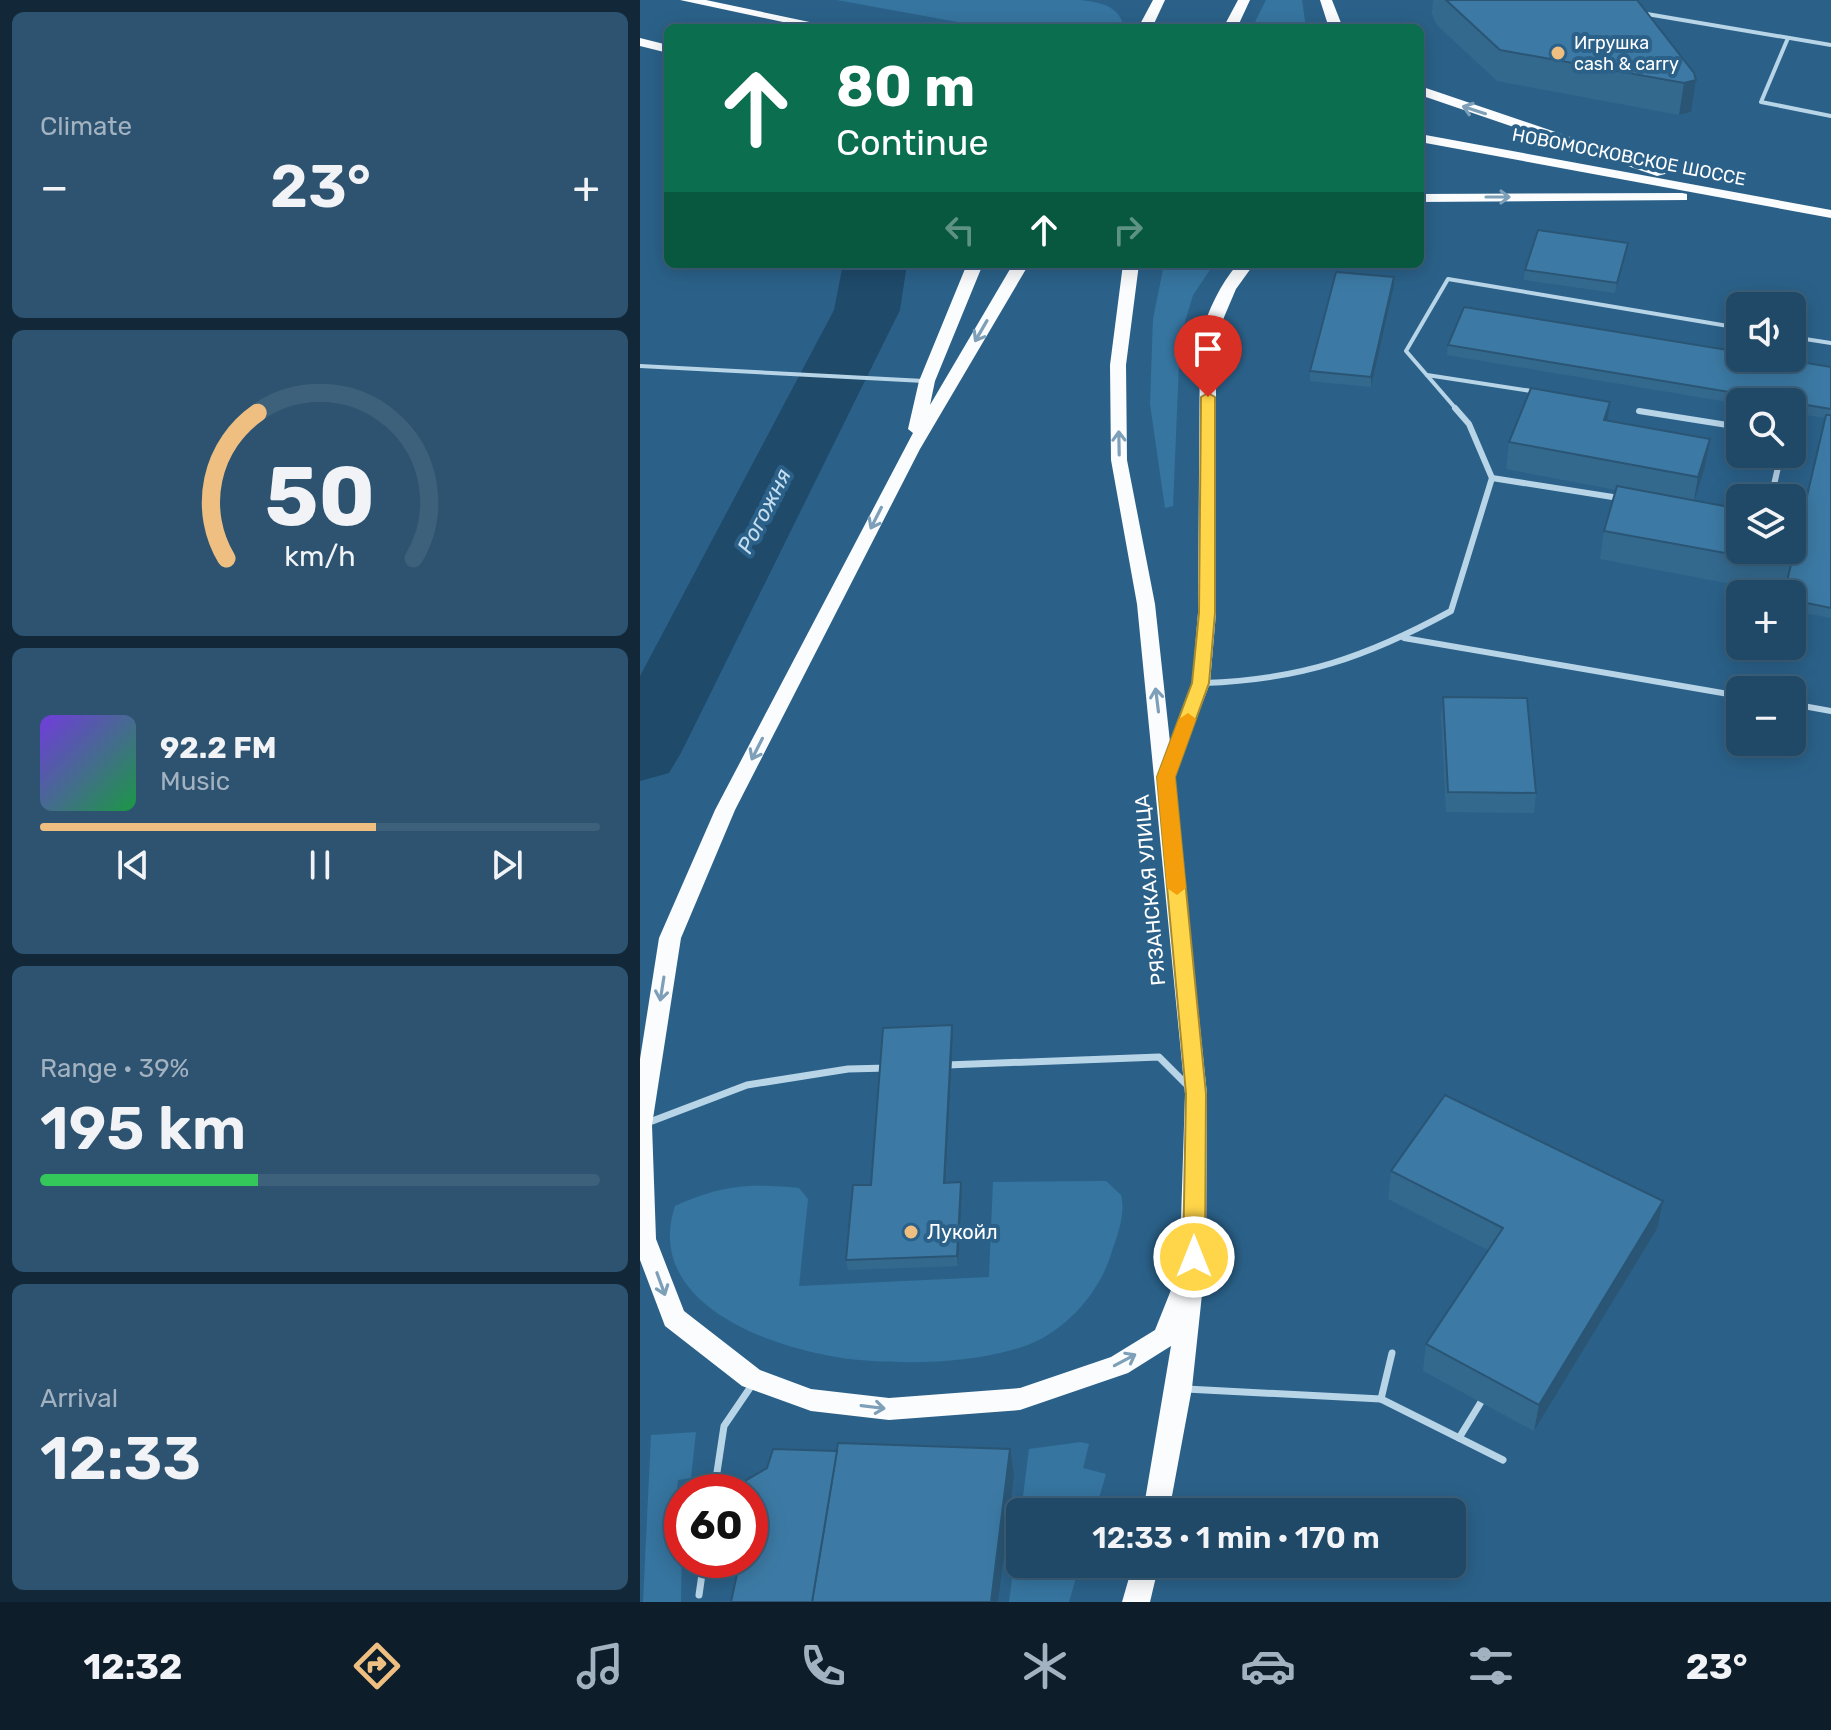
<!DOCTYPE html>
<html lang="en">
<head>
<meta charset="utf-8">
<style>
  :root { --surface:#204967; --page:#2d5370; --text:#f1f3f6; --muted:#a2b2c0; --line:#3d617b; --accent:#eebf80 }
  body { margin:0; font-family:Rubik,sans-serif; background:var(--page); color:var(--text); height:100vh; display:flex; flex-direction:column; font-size:30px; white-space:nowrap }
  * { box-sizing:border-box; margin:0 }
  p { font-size:26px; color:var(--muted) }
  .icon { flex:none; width:44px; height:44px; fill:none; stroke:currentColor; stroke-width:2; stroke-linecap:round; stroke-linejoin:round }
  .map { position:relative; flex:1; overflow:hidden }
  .drawer { display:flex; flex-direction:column; gap:12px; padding:12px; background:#122839; width:640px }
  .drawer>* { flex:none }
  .guide { position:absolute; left:24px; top:24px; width:760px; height:244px; border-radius:12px; box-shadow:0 4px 20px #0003,0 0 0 2px var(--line); background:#0b6e4f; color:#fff; overflow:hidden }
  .buttons { position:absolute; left:1086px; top:292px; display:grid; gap:16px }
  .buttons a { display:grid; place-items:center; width:80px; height:80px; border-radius:12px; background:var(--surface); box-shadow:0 4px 20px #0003,0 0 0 2px var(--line); font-size:40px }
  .speed { position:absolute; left:24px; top:1474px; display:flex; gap:16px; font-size:40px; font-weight:700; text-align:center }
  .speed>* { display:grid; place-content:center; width:104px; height:104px; border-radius:50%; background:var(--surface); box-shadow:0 4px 20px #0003,0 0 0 2px var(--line); line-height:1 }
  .speed .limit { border:12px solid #d22; background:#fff; color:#111 }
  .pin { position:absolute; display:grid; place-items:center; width:68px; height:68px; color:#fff; margin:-82px -34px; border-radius:50% 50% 50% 0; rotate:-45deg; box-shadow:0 0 8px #0007 }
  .pin .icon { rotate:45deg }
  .me { position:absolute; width:88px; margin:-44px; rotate:0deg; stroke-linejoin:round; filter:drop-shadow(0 0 6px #0008) }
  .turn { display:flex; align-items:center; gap:28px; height:168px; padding:0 40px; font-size:36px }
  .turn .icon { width:104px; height:104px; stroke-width:2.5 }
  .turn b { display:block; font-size:56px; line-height:68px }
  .lanes { display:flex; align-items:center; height:76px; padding:0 40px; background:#0003; justify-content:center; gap:40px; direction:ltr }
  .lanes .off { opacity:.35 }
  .big { font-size:60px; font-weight:600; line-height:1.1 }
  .drawer .tile { flex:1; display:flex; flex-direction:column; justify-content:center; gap:12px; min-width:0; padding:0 28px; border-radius:12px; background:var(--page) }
  .drawer .dial { align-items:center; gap:0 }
  .dial svg { height:208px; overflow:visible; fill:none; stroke:var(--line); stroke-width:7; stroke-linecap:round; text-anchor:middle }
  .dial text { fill:var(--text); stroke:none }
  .song { display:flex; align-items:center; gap:24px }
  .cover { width:96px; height:96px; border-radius:12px; background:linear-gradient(135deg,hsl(260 70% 55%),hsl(140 70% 35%)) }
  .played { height:8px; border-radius:4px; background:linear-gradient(90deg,var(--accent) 60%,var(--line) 60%) }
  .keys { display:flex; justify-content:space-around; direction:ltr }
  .heat { display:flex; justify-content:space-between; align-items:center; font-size:44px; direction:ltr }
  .charge { height:12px; border-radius:6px; background:linear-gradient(90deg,#34c759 39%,var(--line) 0) }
  .trip { position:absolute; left:366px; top:1498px; width:460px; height:80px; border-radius:12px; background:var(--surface); box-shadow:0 4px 20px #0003,0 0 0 2px var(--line); font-weight:600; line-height:80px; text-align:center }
  .dock { display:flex; height:128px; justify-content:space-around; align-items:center; background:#0d1d29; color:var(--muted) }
  .dock .icon { width:56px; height:56px }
  .dock .selected { color:var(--accent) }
  .dock b { font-size:36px; color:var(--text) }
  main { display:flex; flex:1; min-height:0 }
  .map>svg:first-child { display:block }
</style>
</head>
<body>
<main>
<section class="drawer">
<div class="tile"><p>Climate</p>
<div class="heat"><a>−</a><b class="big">23°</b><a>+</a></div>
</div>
<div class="tile dial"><svg viewBox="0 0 100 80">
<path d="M14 69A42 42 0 1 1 86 69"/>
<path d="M14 69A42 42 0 0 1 26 13" stroke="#eebf80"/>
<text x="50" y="56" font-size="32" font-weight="700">50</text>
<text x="50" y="72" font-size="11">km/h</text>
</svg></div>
<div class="tile">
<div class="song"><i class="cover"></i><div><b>92.2 FM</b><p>Music</p></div></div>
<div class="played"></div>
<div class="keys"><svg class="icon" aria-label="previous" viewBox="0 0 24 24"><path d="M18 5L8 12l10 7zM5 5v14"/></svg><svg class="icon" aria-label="pause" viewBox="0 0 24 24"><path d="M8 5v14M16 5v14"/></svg><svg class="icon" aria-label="next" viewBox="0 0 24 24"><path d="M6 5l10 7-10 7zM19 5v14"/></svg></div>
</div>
<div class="tile"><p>Range · 39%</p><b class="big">195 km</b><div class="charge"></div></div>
<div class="tile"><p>Arrival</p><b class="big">12:33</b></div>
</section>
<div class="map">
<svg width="1191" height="1602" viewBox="0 0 1191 1602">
  <rect width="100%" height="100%" fill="#2b6189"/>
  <g fill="#3675a0">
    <path d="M197,0H440C460,2 480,6 484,28H350Z"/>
    <polygon points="626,0 662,0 666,28 612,28"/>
    <polygon points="524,264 574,264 553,295 540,339 533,506 525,508 510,404 513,319"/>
    <path d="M466,1181L481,1195C486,1214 477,1236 471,1254C459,1294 423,1334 382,1347C336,1362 280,1364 232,1361C154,1357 0,1312 35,1206C82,1185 108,1183 159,1188L168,1199L159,1286L349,1277L353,1182Z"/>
    <polygon points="56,1432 51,1478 38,1480 32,1544 42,1543 41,1602 3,1602 11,1435"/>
    <polygon points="441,1442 449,1444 443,1468 466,1474 455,1512 381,1512 389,1449"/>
    <polygon points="380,1518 380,1564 440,1564 429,1602 369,1602"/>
  </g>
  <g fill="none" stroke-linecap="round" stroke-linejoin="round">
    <polygon fill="#1f4a6a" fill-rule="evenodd" points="203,264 267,264 260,310 41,753 29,773 0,781 0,676 194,310"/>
    <g stroke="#b8d5e8" stroke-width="4">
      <polyline points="1001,13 1191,45"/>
      <polyline points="1148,38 1121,102 1191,116"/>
      <polyline points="1152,337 1191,343"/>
      <polyline points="0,366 284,381"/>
      <polyline points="787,375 898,392"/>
      <polyline points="817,410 766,351 808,279 1100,328"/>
    </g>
    <g stroke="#b8d5e8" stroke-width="6">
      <polyline points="999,411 1100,427"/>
      <polyline points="852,478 979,498"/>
      <polyline points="1131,498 1141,454"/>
      <polyline points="764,638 1100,696"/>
      <path d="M564,683C660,680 727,657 811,611L852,478L829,424L815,408"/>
      <polyline points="1152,704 1191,711"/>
    </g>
    <g stroke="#b8d5e8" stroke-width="7">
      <polyline points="307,1065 519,1057 548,1086"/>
      <polyline points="7,1123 107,1085 208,1069 248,1068"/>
      <polyline points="546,1389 741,1399 863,1460"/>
      <polyline points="741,1399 752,1353"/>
      <polyline points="819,1438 841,1402"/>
      <polyline points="74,1492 84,1426 114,1382"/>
      <polyline points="59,1595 64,1560"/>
    </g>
    <g fill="#fafcfe" fill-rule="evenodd">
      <polygon points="40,0 66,0 198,28 171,28"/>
      <polygon points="513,0 525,0 512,28 498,28"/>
      <polygon points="598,0 610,0 597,28 583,28"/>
      <polygon points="680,0 692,0 703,28 689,28"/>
      <polygon points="0,38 28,45 28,53 0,46"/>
      <polygon points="780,86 1027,170 1029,173 1017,176 780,95"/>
      <polygon points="780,134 1191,210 1191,218 780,142"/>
      <polygon points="1042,193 1047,194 1047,200 780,202 780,194"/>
      <path d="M327,264H343L295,381L290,405L373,264H389L280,449L95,810L41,938L12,1125L16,1239L44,1311L120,1370L171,1389L249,1398L380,1388L471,1357L515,1330L533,1285L539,1283L545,1094L497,604L471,460L470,365L483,264H499L486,365L487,460L515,604L530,742L552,683L558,613L560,336C569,310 579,285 598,264H614L596,289L576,336V613L570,683L534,778L567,1094L566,1257L552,1388L529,1512H503L531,1346L488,1373L380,1410L249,1420L171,1411L102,1386L25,1326L0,1260V1059L19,938L75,810L273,433L268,429L279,381Z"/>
      <polygon points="493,1564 519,1564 510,1602 482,1602"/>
    </g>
  </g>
  <g fill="#34698e">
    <polygon points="793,0 997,0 1054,73 1051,112 1039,115 857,81 796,24 792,13"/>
    <polygon points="986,253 975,293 884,280 885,270"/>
    <polygon points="754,286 731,387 670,381 670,371"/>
    <polygon points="808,345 1191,367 1191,618 1152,611 1152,594 1144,594 960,559 964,531 976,490 866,469 869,442 967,420 1070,439 1065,467 1054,501 1161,520 1185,418 1152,413 1152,402 1100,402 1100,404 807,355"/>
    <polygon points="803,697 896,793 894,813 806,812 801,717"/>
    <polygon points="312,1025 313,1035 306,1182 321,1182 322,1192 318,1266 208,1270 206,1260 231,1185"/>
    <polygon points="751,1171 1017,1229 894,1431 783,1371 786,1344 848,1250 748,1199"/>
  </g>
  <g fill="#2a5574">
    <polygon points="1056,80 1051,112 1039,115 1044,83"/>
    <polygon points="988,243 986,253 975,293 977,283"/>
    <polygon points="754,277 754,286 731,387 731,377"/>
    <polygon points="970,402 966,430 964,420"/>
    <polygon points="1070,439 1065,467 1053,505 1058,477"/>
    <polygon points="312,1025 313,1035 305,1192 304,1183"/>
    <polygon points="321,1182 322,1192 318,1266 317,1256"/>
    <polygon points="1023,1201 1017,1229 894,1431 899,1405"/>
    <polygon points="370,1449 374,1475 358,1602 351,1602"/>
  </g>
  <g fill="#3c7aa5" stroke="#2a5574" stroke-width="2">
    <polygon points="806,0 997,0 1054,73 1056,80 1044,83 860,50"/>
    <polygon points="898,230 988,243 977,283 885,270"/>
    <polygon points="696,272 754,277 731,377 670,371"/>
    <polygon points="824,307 1100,352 1100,358 1137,358 1191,367 1191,409 808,345"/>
    <polygon points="891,388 970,402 964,420 1070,439 1058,477 869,442"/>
    <polygon points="1186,415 1191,415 1191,608 1152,600 1152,594 1144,594"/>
    <polygon points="977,486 1100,509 1100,550 1152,550 1152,519 1161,520 1151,565 964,531"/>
    <polygon points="803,697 887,698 896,793 808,792"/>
    <polygon points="312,1025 304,1183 321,1182 317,1256 206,1260 213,1185 231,1185 243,1028"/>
    <polygon points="805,1095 1023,1201 899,1405 786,1344 863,1228 751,1171"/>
    <polygon points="198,1443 370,1449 351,1602 172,1602"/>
    <polygon points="133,1449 197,1451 172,1602 91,1602 100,1560 110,1560 110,1492 97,1492 98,1485 127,1468"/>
  </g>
  <defs><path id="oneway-shaft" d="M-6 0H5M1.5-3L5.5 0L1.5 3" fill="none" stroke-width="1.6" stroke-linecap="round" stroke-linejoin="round" transform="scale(2)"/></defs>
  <g stroke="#7e9fb8">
    <use href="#oneway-shaft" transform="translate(834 110) rotate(-162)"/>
    <use href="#oneway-shaft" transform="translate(858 197)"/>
    <use href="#oneway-shaft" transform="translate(341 331) rotate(120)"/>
    <use href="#oneway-shaft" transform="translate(479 443) rotate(-91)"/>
    <use href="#oneway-shaft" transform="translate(236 518) rotate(117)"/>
    <use href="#oneway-shaft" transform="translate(517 700) rotate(-97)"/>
    <use href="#oneway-shaft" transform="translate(117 749) rotate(117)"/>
    <use href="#oneway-shaft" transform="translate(22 989) rotate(99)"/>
    <use href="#oneway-shaft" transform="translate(21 1284) rotate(70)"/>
    <use href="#oneway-shaft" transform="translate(485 1360) rotate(-28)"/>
    <use href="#oneway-shaft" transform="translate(233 1407) rotate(7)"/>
  </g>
  <polygon fill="#ffd54a" stroke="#a68a30" stroke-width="2" points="568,393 575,397 575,613 569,683 535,777 566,1094 565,1257 562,1264 546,1264 543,1257 546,1094 517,777 552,683 559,613 561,397"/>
  <polygon fill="#f59e0b" points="548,713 556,719 535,777 546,888 537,895 527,888 517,777 539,719"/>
  <g fill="#eebf80" stroke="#2b6189" stroke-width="3">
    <circle cx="918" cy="53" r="8"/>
    <circle cx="271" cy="1232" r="8"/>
  </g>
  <g text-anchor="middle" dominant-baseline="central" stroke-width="8" stroke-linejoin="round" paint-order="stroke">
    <g font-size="18" fill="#fff" stroke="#2b6189" text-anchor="start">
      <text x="934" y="43">Игрушка<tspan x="934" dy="21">cash &amp; carry</tspan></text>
    </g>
    <g font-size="18" fill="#fff" stroke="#2b6189">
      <text transform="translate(989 157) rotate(11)">НОВОМОСКОВСКОЕ ШОССЕ</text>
    </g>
    <g font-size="20" fill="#fff" stroke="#2b6189">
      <text transform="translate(510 890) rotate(-95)">РЯЗАНСКАЯ УЛИЦА</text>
    </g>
    <g font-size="20" fill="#fff" stroke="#2b6189" text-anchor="start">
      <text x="287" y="1232">Лукойл</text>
    </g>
    <g font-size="22" font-style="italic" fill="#c4def0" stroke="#2b6189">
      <text transform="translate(124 511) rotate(-63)">Рогожня</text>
    </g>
  </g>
</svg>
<div class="buttons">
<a><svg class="icon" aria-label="sound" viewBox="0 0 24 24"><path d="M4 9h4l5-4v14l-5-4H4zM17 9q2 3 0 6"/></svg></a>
<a><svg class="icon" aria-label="search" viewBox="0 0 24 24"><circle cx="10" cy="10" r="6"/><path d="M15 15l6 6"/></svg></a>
<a><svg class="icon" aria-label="layers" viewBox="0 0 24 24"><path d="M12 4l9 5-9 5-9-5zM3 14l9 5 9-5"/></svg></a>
<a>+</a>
<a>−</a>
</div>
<div class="speed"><div class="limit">60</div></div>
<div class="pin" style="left:568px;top:397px;background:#d93025"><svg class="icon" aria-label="arrive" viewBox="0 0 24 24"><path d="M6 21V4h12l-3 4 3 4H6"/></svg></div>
<svg class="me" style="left:554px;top:1257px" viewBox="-20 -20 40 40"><circle r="17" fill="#ffd54a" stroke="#fff" stroke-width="3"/><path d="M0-11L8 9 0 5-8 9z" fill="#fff"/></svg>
<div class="trip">12:33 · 1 min · 170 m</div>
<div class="guide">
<div class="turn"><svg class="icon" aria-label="ahead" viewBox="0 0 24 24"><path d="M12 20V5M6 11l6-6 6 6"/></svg><div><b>80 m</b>Continue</div></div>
<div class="lanes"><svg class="icon off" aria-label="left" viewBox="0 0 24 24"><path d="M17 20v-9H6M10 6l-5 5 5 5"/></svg><svg class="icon" aria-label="ahead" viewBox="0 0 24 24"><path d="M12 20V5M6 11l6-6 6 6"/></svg><svg class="icon off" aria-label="right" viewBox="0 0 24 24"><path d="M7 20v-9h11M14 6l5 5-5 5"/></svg></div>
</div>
</div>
</main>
<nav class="dock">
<b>12:32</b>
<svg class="icon selected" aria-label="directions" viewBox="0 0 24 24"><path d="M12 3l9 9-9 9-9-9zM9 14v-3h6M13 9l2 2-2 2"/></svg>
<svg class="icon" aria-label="music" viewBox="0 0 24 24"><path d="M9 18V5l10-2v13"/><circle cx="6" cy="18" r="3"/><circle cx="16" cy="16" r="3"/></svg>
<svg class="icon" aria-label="phone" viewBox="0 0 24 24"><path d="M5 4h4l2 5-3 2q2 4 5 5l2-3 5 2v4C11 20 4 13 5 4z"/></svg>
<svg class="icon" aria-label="climate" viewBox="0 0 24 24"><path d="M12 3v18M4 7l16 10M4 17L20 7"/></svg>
<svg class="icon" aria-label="car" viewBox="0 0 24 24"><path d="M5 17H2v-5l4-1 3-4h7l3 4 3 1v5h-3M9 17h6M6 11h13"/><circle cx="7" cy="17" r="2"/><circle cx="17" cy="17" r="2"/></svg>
<svg class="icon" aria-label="filters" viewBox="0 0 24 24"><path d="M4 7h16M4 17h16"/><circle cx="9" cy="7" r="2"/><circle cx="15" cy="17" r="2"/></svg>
<b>23°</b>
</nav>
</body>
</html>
